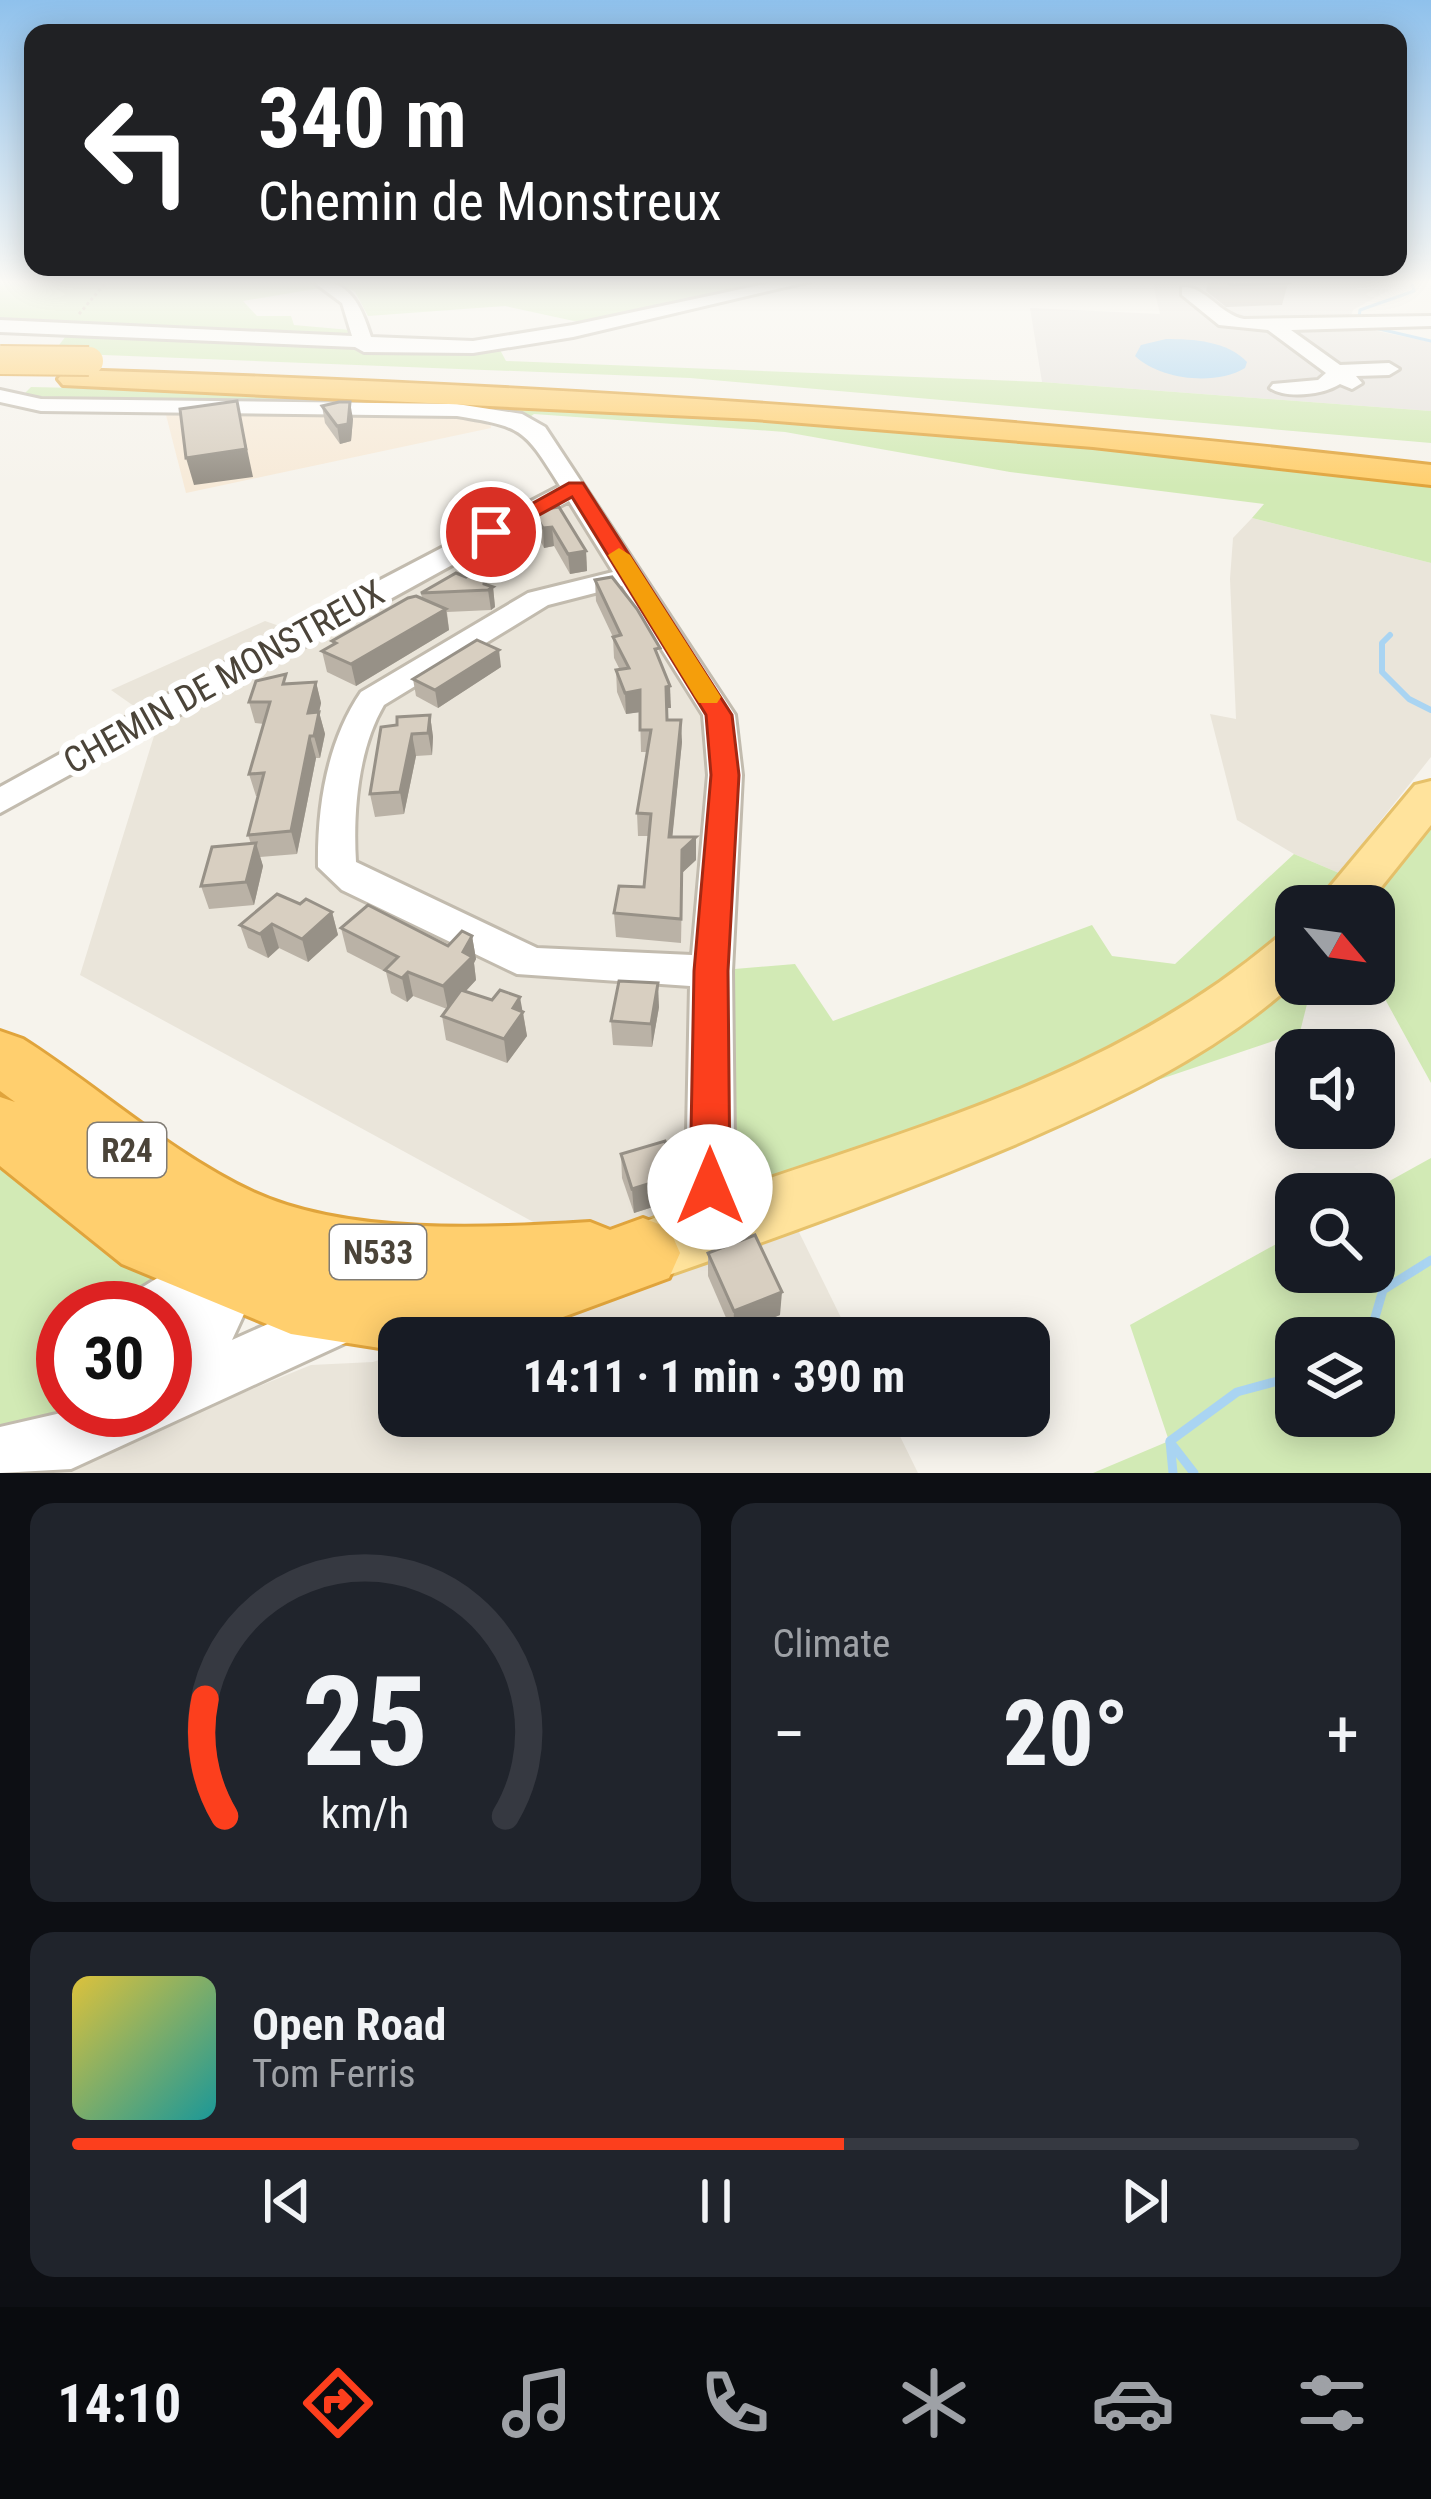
<!DOCTYPE html>
<html lang="en">
<head>
<meta charset="utf-8">
<style>
  :root { --surface:#171b24; --page:#20242c; --text:#f1f3f6; --muted:#9ea1a6; --line:#363941; --accent:#fc3f1d }
  body { margin:0; font-family:"Roboto Condensed",sans-serif; background:var(--page); color:var(--text); height:100vh; display:flex; flex-direction:column; font-size:45px; white-space:nowrap }
  * { box-sizing:border-box; margin:0 }
  p { font-size:39px; color:var(--muted) }
  .icon { flex:none; width:66px; height:66px; fill:none; stroke:currentColor; stroke-width:2; stroke-linecap:round; stroke-linejoin:round }
  .map { position:relative; height:1473px; overflow:hidden }
  .sheet { display:flex; flex-direction:column; gap:30px; padding:30px; background:#0d0f14; flex:1 }
  .sheet>* { flex:none }
  .hud { position:absolute; left:24px; top:24px; width:1383px; height:252px; border-radius:24px; box-shadow:0 6px 30px #0003; background:#202124; color:#fff; overflow:hidden }
  .needle { width:78px; rotate:119deg }
  .tools { position:absolute; left:1275px; top:885px; display:grid; gap:24px }
  .tools a { display:grid; place-items:center; width:120px; height:120px; border-radius:24px; background:var(--surface); box-shadow:0 6px 30px #0003; font-size:60px }
  .speed { position:absolute; left:36px; top:1281px; display:flex; gap:24px; font-size:60px; font-weight:700; text-align:center }
  .speed>* { display:grid; place-content:center; width:156px; height:156px; border-radius:50%; background:var(--surface); box-shadow:0 6px 30px #0003; line-height:1 }
  .speed .limit { border:18px solid #d22; background:#fff; color:#111 }
  .pin { position:absolute; display:grid; place-items:center; width:102px; height:102px; color:#fff; margin:-51px; border:6px solid #fff; border-radius:50%; box-shadow:0 3px 12px #0007 }
  .me { position:absolute; width:132px; margin:-66px; rotate:0deg; stroke-linejoin:round; filter:drop-shadow(0 0 9px #0008) }
  .turn { display:flex; align-items:center; gap:42px; height:252px; padding:0 36px; font-size:54px }
  .turn .icon { width:156px; height:156px; stroke-width:2.5 }
  .turn b { display:block; font-size:84px; line-height:102px }
  .big { font-size:90px; font-weight:700; line-height:1.1 }
  .sheet .card { flex:1; display:flex; flex-direction:column; justify-content:center; gap:18px; min-width:0; padding:0 42px; border-radius:24px; background:var(--page) }
  .sheet .dial { align-items:center; gap:0 }
  .dial svg { height:312px; overflow:visible; fill:none; stroke:var(--line); stroke-width:7; stroke-linecap:round; text-anchor:middle }
  .dial text { fill:var(--text); stroke:none }
  .song { display:flex; align-items:center; gap:36px }
  .cover { width:144px; height:144px; border-radius:18px; background:linear-gradient(135deg,hsl(50 70% 55%),hsl(180 70% 35%)) }
  .played { height:12px; border-radius:6px; background:linear-gradient(90deg,var(--accent) 60%,var(--line) 60%) }
  .keys { display:flex; justify-content:space-around; direction:ltr }
  .heat { display:flex; justify-content:space-between; align-items:center; font-size:66px; direction:ltr }
  .sheet .tiles { flex:1; display:grid; gap:30px; grid-template-columns:1fr 1fr }
  .card:last-child { grid-column:span 2 }
  .trip { position:absolute; left:378px; top:1317px; width:672px; height:120px; border-radius:24px; background:var(--surface); box-shadow:0 6px 30px #0003; font-weight:700; line-height:120px; text-align:center }
  .tabs { display:flex; height:192px; justify-content:space-around; align-items:center; background:#090b0e; color:var(--muted) }
  .tabs .icon { width:84px; height:84px }
  .tabs .on { color:var(--accent) }
  .tabs b { font-size:54px; color:var(--text) }
  .map>svg:first-child { display:block }
</style>
</head>
<body>
<div class="map">
<svg width="1431" height="1473" viewBox="0 0 1431 1473">
  <rect width="100%" height="100%" fill="#f6f3ec"/>
  <g fill="#eae5da">
    <polygon points="568,503 701,712 709,758 688,1205 648,1229 572,1243 80,975 158,723 111,690 265,621 311,637"/>
    <polygon points="1252,518 1431,563 1431,757 1339,873 1294,854 1237,820 1210,714 1236,719 1230,579 1233,538"/>
    <polygon points="795,1224 851,1338 446,1338"/>
    <polygon points="399,1353 399,1416 890,1416 918,1473 47,1473 311,1365 373,1362"/>
  </g>
  <polygon fill="#f7ead8" points="489,413 491,428 186,493 166,415"/>
  <polygon fill="#e6e2dd" points="1152,280 1368,280 1400,284 1353,310 1351,316 1377,331 1431,342 1431,411 1042,382 1030,308 1160,314"/>
  <g fill="#d2eab5" fill-rule="evenodd">
    <polygon points="0,280 311,280 326,287 243,301 257,316 291,316 294,325 350,330 349,338 0,323"/>
    <polygon points="333,280 741,280 749,288 583,323 505,306 368,316 355,292"/>
    <polygon points="69,332 324,347 499,348 506,361 1042,382 1431,411 1431,443 690,378 53,353"/>
    <path d="M31,387C491,396 949,428 1405,481L1431,486V563L1252,518L1264,504L1010,472L785,432L534,414L527,419L485,410L70,404L22,396Z"/>
    <polygon points="1431,795 1431,1083 1374,979 1374,906 1363,906"/>
    <polygon points="1294,854 1339,873 1331,906 1296,906 1296,984 1312,984 1300,1032 710,1231 711,971 795,964 833,1021 1092,925 1112,956 1175,964"/>
    <polygon points="0,1126 148,1240 158,1306 63,1308 63,1410 93,1410 0,1456"/>
    <path d="M1431,1158V1473H1093L1169,1441L1130,1325L1296,1233V1272H1374V1194H1366ZM1296,1338H1374V1416H1296Z"/>
  </g>
  <path fill="#a9d4f2" d="M1166,339C1194,339 1227,341 1247,362L1245,368C1215,386 1161,380 1135,356L1141,345Z"/>
  <g fill="none" stroke-linecap="round" stroke-linejoin="round">
    <polyline stroke="#a9d4f2" stroke-width="3" points="1411,280 1414,291 1360,310 1359,317 1375,328 1431,341"/>
    <polyline stroke="#a9d4f2" stroke-width="6" points="1390,635 1382,643 1382,672 1409,699 1431,710"/>
    <g stroke="#a9d4f2" stroke-width="9">
      <polyline points="1369,1338 1383,1290 1431,1260"/>
      <polyline points="1170,1442 1194,1473"/>
      <polyline points="1173,1473 1170,1441 1237,1392 1296,1376"/>
    </g>
    <defs>
      <g id="minor">
        <path d="M311,280C350,280 360,303 371,337L473,341L573,325L784,280H815L573,337L473,353L364,352L355,347L0,332V320L352,336L342,303Z"/>
        <path d="M1182,287C1206,286 1220,315 1244,319L1431,316V326L1291,330L1340,365L1389,363L1399,369L1389,375L1356,376L1362,383L1352,389L1340,384C1323,395 1286,399 1270,388L1273,384L1318,380L1326,373L1268,330L1219,325L1182,295Z"/>
        <path d="M0,390L41,399L457,404L522,414L545,427L735,715L742,775L732,971L735,1231L728,1247L710,1254L692,1247L685,1231L690,986L517,974L342,890L318,867C317,807 327,742 361,692L528,593L613,572L569,501L0,813V787L296,624L560,486C524,429 524,427 457,416L41,411L0,402ZM622,586L703,715L708,775L692,955L537,948L356,862C353,812 358,749 384,705L548,605Z"/>
        <polygon points="219,1240 258,1249 266,1266 232,1340 337,1293 356,1300 364,1319 356,1338 71,1469 0,1473 0,1427 74,1410 165,1410 165,1343 180,1323 165,1331 165,1308 130,1308 138,1290"/>
      </g>
      <g id="major">
        <polygon points="1431,781 1431,825 1366,906 1314,906 1415,785"/>
        <path d="M1296,932V981C1214,1056 1113,1102 1012,1146C891,1197 767,1241 643,1284L620,1275L610,1253L620,1231C845,1144 1089,1098 1278,937Z"/>
      </g>
      <g id="highway">
        <path d="M73,370C527,384 979,412 1431,465V485L1093,447L754,419L63,385L58,379L63,373Z"/>
        <path d="M0,1031L23,1039C100,1088 170,1153 253,1192C348,1236 488,1228 590,1222L610,1230L643,1218L669,1228L680,1253L669,1278L506,1338H399V1351L291,1334L122,1264L0,1166V1097L15,1102L0,1091Z"/>
      </g>
    </defs>
    <use href="#minor" stroke="#c2bbae" stroke-width="6"/>
    <use href="#major" stroke="#e6c16a" stroke-width="6"/>
    <use href="#highway" stroke="#e0a43c" stroke-width="6"/>
    <polyline stroke="#c4b79f" stroke-width="3" stroke-dasharray="3 3" stroke-linecap="butt" points="79,314 108,280"/>
    <use href="#minor" fill="#fff" fill-rule="evenodd"/>
    <use href="#major" fill="#ffe39c" fill-rule="evenodd"/>
    <use href="#highway" fill="#ffcf6e" fill-rule="evenodd"/>
    <defs>
      <polyline id="highway-bridge" points="0,360 89,361"/>
    </defs>
    <use href="#highway-bridge" stroke="#e0a43c" stroke-width="32" stroke-linecap="butt"/>
    <use href="#highway-bridge" stroke="#ffcf6e" stroke-width="28"/>
  </g>
  <g fill="#bab2a6">
    <polygon points="1208,280 1283,280 1288,283 1282,305 1226,307 1206,291"/>
    <polygon points="322,406 353,419 351,441 340,444 325,423"/>
    <polygon points="533,511 586,551 587,571 570,574 554,546 544,548 535,530"/>
    <polygon points="485,566 487,585 493,587 495,607 491,610 447,612 449,630 356,686 327,672 322,651 333,645 332,641 422,598 421,593 466,577"/>
    <polygon points="595,580 660,663 671,708 667,708 667,720 682,742 672,837 696,837 696,860 682,873 681,943 616,937 614,913 644,887 649,836 638,836 637,813 648,752 641,752 640,712 626,714 617,692 616,670 620,670 614,658 613,637 596,601"/>
    <polygon points="501,667 438,708 416,696 413,679"/>
    <polygon points="316,682 321,703 319,712 325,734 320,758 316,758 297,854 260,857 263,866 254,905 209,909 201,886 251,844 248,835 258,796 256,796 249,774 264,724 255,723 249,702 288,683"/>
    <polygon points="430,715 433,737 432,755 416,756 404,814 375,817 370,794 397,725"/>
    <polygon points="300,904 332,912 338,935 308,962 279,948 268,958 248,948 240,925"/>
    <polygon points="341,928 448,946 472,936 476,959 474,963 476,980 466,991 523,1012 527,1036 507,1063 446,1040 442,1016 447,1009 413,996 407,1002 391,993 386,972 347,952"/>
    <polygon points="659,1007 652,1047 613,1045 611,1021"/>
    <polygon points="621,1154 677,1175 678,1199 634,1213 622,1178"/>
    <polygon points="708,1253 780,1315 733,1334 708,1276"/>
  </g>
  <g fill="#979187">
    <polygon points="237,401 253,477 194,485 186,458"/>
    <polygon points="350,402 353,419 351,441 340,444 337,426"/>
    <polygon points="552,527 554,546 544,548 543,528"/>
    <polygon points="586,551 587,571 570,574 568,554"/>
    <polygon points="493,587 495,607 491,610 488,590"/>
    <polygon points="446,609 449,630 356,686 351,664"/>
    <polygon points="499,650 501,667 438,708 435,690"/>
    <polygon points="316,682 321,703 314,735 308,713"/>
    <polygon points="670,686 671,708 666,708 666,687"/>
    <polygon points="640,690 641,712 626,714 625,693"/>
    <polygon points="319,712 325,734 320,758 314,736"/>
    <polygon points="430,715 433,737 432,755 428,733"/>
    <polygon points="681,720 682,742 670,860 669,837"/>
    <polygon points="412,734 416,756 404,814 400,792"/>
    <polygon points="310,736 316,758 297,854 291,831"/>
    <polygon points="696,837 696,860 682,873 681,943 682,850"/>
    <polygon points="256,843 263,866 254,905 246,882"/>
    <polygon points="332,912 338,935 308,962 302,939"/>
    <polygon points="272,924 279,948 268,958 260,934"/>
    <polygon points="472,936 476,959 474,963 476,980 448,1010 443,986"/>
    <polygon points="408,972 413,996 407,1002 402,978"/>
    <polygon points="658,983 659,1007 652,1047 651,1024"/>
    <polygon points="520,997 527,1036 507,1063 504,1039 513,1008"/>
    <polygon points="677,1175 678,1199 634,1213 632,1189"/>
    <polygon points="782,1292 780,1315 733,1334 734,1311"/>
  </g>
  <g fill="#d8cfc1" stroke="#979187" stroke-width="3">
    <polygon points="1225,280 1283,280 1288,283 1231,285"/>
    <polygon points="237,401 246,449 186,458 180,409"/>
    <polygon points="339,402 350,402 348,424 337,426 322,406"/>
    <polygon points="559,507 586,551 568,554 552,527 543,528 533,511"/>
    <polygon points="485,566 484,584 493,587 488,590 421,593 456,573 466,577"/>
    <polygon points="612,577 637,609 660,648 655,649 670,686 666,687 667,720 681,720 669,837 696,837 682,850 681,919 614,913 619,886 644,887 651,814 637,813 651,730 640,730 640,690 625,693 616,670 629,668 613,637 621,635 595,580"/>
    <polygon points="416,596 446,609 351,664 322,651 336,643 332,641 408,598"/>
    <polygon points="477,640 499,650 435,690 413,679"/>
    <polygon points="286,674 283,684 316,682 308,713 319,712 314,736 310,736 291,831 248,835 264,773 249,774 270,702 249,702 256,681"/>
    <polygon points="430,715 428,733 412,734 400,792 370,794 381,727 397,725 397,717"/>
    <polygon points="256,843 246,882 201,886 212,847"/>
    <polygon points="277,894 300,904 306,899 332,912 302,939 272,924 260,934 240,925"/>
    <polygon points="368,905 448,946 462,931 472,936 463,952 472,957 443,986 408,972 402,978 385,970 398,957 341,928"/>
    <polygon points="619,981 658,983 651,1024 611,1021"/>
    <polygon points="461,990 492,1000 500,990 520,997 513,1008 523,1012 504,1039 442,1016"/>
    <polygon points="665,1141 677,1175 632,1189 621,1154"/>
    <polygon points="755,1235 782,1292 734,1311 708,1253"/>
  </g>
  <linearGradient id="sky" x2="0" y2="1"><stop stop-color="#8fc1ec"/><stop offset="0.58" stop-color="#fbfaf6"/><stop offset="1" stop-color="#fbfaf6" stop-opacity="0"/></linearGradient>
  <rect width="1431" height="486" fill="url(#sky)"/>
  <polygon fill="#fc3f1d" stroke="#a42913" stroke-width="3" points="569,483 583,483 732,715 739,775 728,971 730,1187 724,1200 710,1205 696,1200 690,1187 694,971 711,775 706,715 572,497 499,537 484,537 481,532"/>
  <polygon fill="#f59e0b" points="619,548 630,555 721,697 717,703 699,703 695,697 608,555"/>
  <g text-anchor="middle" dominant-baseline="central" stroke-width="12" stroke-linejoin="round" paint-order="stroke">
    <g fill="#fff" stroke="#817c74" stroke-width="3">
      <rect x="88" y="1123" width="78" height="54" rx="9"/>
      <rect x="330" y="1225" width="96" height="54" rx="9"/>
    </g>
    <g font-size="33" font-weight="bold" fill="#4b4439">
      <text x="127" y="1150">R24</text>
      <text x="378" y="1252">N533</text>
    </g>
    <g font-size="36" fill="#4b4439" stroke="#fff">
      <text transform="translate(224 677) rotate(-29)">CHEMIN DE MONSTREUX</text>
    </g>
  </g>
</svg>
<div class="tools">
<a><svg class="needle" viewBox="-14 -14 28 28"><path d="M0-13l5 13h-10z" fill="#e53935"/><path d="M0 13l5-13h-10z" fill="#9ea1a6"/></svg></a>
<a><svg class="icon" aria-label="sound" viewBox="0 0 24 24"><path d="M4 9h4l5-4v14l-5-4H4zM17 9q2 3 0 6"/></svg></a>
<a><svg class="icon" aria-label="search" viewBox="0 0 24 24"><circle cx="10" cy="10" r="6"/><path d="M15 15l6 6"/></svg></a>
<a><svg class="icon" aria-label="layers" viewBox="0 0 24 24"><path d="M12 4l9 5-9 5-9-5zM3 14l9 5 9-5"/></svg></a>
</div>
<div class="speed"><div class="limit">30</div></div>
<div class="pin" style="left:491px;top:532px;background:#d93025"><svg class="icon" aria-label="arrive" viewBox="0 0 24 24"><path d="M6 21V4h12l-3 4 3 4H6"/></svg></div>
<svg class="me" style="left:710px;top:1187px" viewBox="-20 -20 40 40"><circle r="19" fill="#fff"/><path d="M0-13L10 11 0 6-10 11z" fill="#fc3f1d"/></svg>
<div class="trip">14:11 · 1 min · 390 m</div>
<div class="hud">
<div class="turn"><svg class="icon" aria-label="left" viewBox="0 0 24 24"><path d="M17 20v-9H6M10 6l-5 5 5 5"/></svg><div><b>340 m</b>Chemin de Monstreux</div></div>
</div>
</div>
<section class="sheet">
<div class="tiles">
<div class="card dial"><svg viewBox="0 0 100 80">
<path d="M14 69A42 42 0 1 1 86 69"/>
<path d="M14 69A42 42 0 0 1 9 39" stroke="#fc3f1d"/>
<text x="50" y="56" font-size="32" font-weight="700">25</text>
<text x="50" y="72" font-size="11">km/h</text>
</svg></div>
<div class="card"><p>Climate</p>
<div class="heat"><a>−</a><b class="big">20°</b><a>+</a></div>
</div>
<div class="card">
<div class="song"><i class="cover"></i><div><b>Open Road</b><p>Tom Ferris</p></div></div>
<div class="played"></div>
<div class="keys"><svg class="icon" aria-label="previous" viewBox="0 0 24 24"><path d="M18 5L8 12l10 7zM5 5v14"/></svg><svg class="icon" aria-label="pause" viewBox="0 0 24 24"><path d="M8 5v14M16 5v14"/></svg><svg class="icon" aria-label="next" viewBox="0 0 24 24"><path d="M6 5l10 7-10 7zM19 5v14"/></svg></div>
</div>
</div>
</section>
<nav class="tabs">
<b>14:10</b>
<svg class="icon on" aria-label="directions" viewBox="0 0 24 24"><path d="M12 3l9 9-9 9-9-9zM9 14v-3h6M13 9l2 2-2 2"/></svg>
<svg class="icon" aria-label="music" viewBox="0 0 24 24"><path d="M9 18V5l10-2v13"/><circle cx="6" cy="18" r="3"/><circle cx="16" cy="16" r="3"/></svg>
<svg class="icon" aria-label="phone" viewBox="0 0 24 24"><path d="M5 4h4l2 5-3 2q2 4 5 5l2-3 5 2v4C11 20 4 13 5 4z"/></svg>
<svg class="icon" aria-label="climate" viewBox="0 0 24 24"><path d="M12 3v18M4 7l16 10M4 17L20 7"/></svg>
<svg class="icon" aria-label="car" viewBox="0 0 24 24"><path d="M5 17H2v-5l4-1 3-4h7l3 4 3 1v5h-3M9 17h6M6 11h13"/><circle cx="7" cy="17" r="2"/><circle cx="17" cy="17" r="2"/></svg>
<svg class="icon" aria-label="filters" viewBox="0 0 24 24"><path d="M4 7h16M4 17h16"/><circle cx="9" cy="7" r="2"/><circle cx="15" cy="17" r="2"/></svg>
</nav>
</body>
</html>
